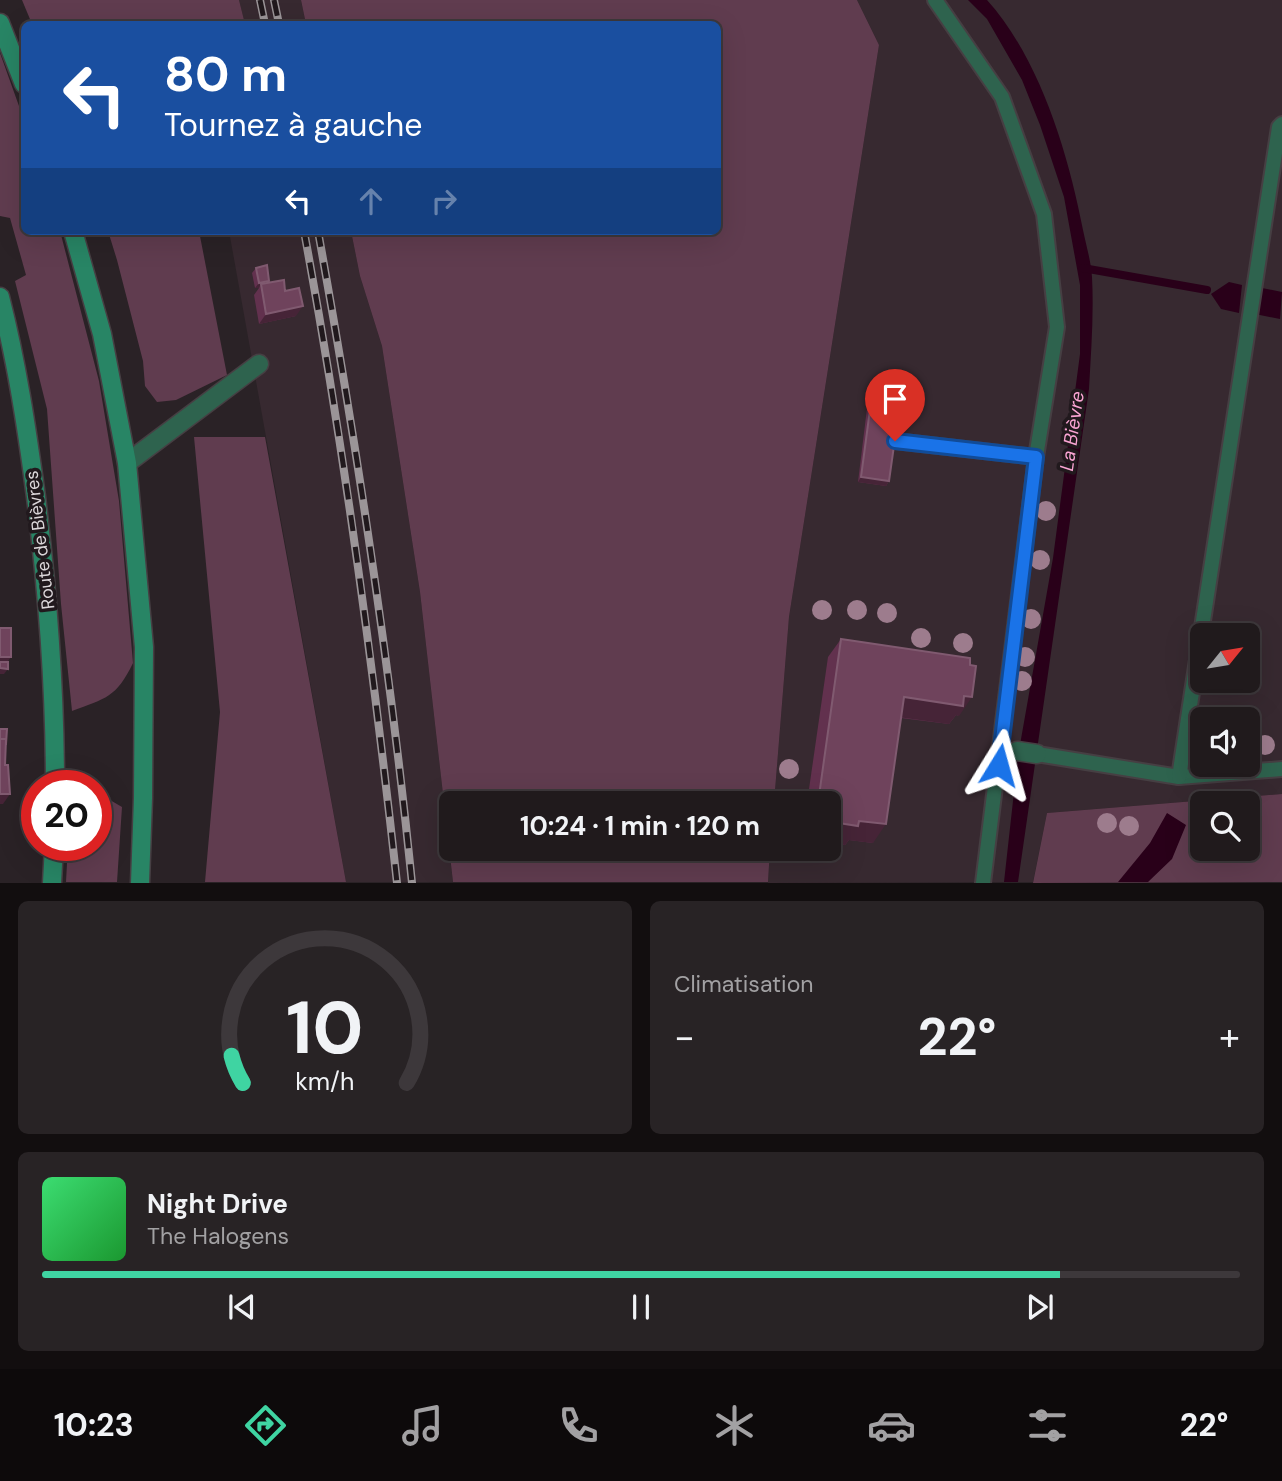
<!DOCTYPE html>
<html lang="fr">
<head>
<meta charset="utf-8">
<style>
  :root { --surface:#201a1c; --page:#282325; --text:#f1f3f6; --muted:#a2a1a3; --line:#3d383b; --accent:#3fd4a2 }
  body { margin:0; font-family:"DM Sans",sans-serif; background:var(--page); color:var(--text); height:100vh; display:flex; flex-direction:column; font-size:26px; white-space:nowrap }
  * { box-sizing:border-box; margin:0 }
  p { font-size:23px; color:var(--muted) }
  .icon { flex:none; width:38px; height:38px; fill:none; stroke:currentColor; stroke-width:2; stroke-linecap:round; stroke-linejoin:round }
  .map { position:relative; height:883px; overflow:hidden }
  .details { display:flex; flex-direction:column; gap:18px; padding:18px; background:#120e0f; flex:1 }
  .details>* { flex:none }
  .banner { position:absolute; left:21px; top:21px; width:700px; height:214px; border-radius:10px; box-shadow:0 7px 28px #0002,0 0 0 2px var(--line); background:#1a4fa0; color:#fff; overflow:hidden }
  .needle { width:46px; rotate:60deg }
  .buttons { position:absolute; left:1190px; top:623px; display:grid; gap:14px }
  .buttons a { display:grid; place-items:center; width:70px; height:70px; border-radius:10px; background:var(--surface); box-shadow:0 7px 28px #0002,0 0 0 2px var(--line); font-size:35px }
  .speed { position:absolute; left:21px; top:770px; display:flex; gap:14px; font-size:35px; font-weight:700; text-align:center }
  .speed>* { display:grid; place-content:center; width:91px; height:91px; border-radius:50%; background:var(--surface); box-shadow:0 7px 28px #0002,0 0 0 2px var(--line); line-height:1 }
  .speed .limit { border:10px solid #d22; background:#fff; color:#111 }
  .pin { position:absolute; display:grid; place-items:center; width:60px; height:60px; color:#fff; margin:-72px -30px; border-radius:50% 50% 50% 0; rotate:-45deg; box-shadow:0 0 7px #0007 }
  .pin .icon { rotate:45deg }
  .me { position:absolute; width:77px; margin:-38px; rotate:8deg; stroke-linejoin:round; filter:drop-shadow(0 0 5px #0008) }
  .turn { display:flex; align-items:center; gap:24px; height:147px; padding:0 28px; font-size:32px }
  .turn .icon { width:91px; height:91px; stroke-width:2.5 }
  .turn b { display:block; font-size:49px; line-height:60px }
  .lanes { display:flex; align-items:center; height:66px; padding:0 28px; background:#0003; justify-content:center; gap:35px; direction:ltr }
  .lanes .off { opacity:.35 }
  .big { font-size:52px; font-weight:700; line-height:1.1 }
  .details .card { flex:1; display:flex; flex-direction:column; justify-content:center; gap:10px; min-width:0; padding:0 24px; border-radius:10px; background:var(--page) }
  .details .dial { align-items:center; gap:0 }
  .dial svg { height:182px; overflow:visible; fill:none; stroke:var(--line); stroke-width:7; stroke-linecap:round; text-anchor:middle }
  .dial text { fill:var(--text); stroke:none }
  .song { display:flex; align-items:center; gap:21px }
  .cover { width:84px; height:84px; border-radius:10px; background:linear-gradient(135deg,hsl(140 70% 55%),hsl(130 70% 35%)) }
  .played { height:7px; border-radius:4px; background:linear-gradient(90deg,var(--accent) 85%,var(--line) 85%) }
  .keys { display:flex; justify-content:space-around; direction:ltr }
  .heat { display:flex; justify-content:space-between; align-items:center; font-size:38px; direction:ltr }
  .details .tiles { flex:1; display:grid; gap:18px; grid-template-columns:1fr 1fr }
  .card:last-child { grid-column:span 2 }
  .trip { position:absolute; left:439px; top:791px; width:402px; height:70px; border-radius:10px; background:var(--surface); box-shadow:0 7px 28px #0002,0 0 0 2px var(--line); font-weight:700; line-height:70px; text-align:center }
  .menu { display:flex; height:112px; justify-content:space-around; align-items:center; background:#0d0a0b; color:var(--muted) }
  .menu .icon { width:49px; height:49px }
  .menu .selected { color:var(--accent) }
  .menu b { font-size:32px; color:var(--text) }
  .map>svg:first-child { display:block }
</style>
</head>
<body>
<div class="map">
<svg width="1282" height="883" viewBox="0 0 1282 883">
  <rect width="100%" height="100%" fill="#2a2226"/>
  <g fill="#372930" fill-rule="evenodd">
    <polygon points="239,0 301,0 306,24 245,24"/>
    <path d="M857,0H1282V794L1047,813L1033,882L768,883L770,849H830V803H774L789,617L879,45ZM1202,635H1248V681H1202ZM1202,719H1248V765H1202Z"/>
    <polygon points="229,231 351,231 360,276 382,346 420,592 453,882 346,882"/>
  </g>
  <g fill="#603c4f" fill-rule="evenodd">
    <polygon points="22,0 239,0 245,24 32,24"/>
    <polygon points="301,0 857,0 879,45 789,617 774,803 452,803 452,849 770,849 768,882 453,882 420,592 382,346 360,276 351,231 718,231 718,24 306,24"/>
    <path d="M0,53L24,120V231H60L99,381L119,501L133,663C116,698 106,698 72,711L61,604L47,409L15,281L26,275L10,218L0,216Z"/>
    <polygon points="108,231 199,231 227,375 176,400 157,402 145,386 143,361 117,260"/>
    <polygon points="194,437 265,437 346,882 205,882 220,712"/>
    <polygon points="98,793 122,807 117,882 66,882 68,845 96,845 96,794"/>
    <path d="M1282,794V882L1033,883L1047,813ZM1202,803H1248V849H1202Z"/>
  </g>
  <g fill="#290019">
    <path d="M968,0H987C1040,59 1068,153 1083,230C1086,245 1091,261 1092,277C1094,315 1091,352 1089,389L1018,882H1004L1018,756L1053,558L1080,354V285L1064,197L1040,125L1022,80L987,19Z"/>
    <polygon points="1229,282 1242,285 1239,313 1221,309 1211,294"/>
    <polygon points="1262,288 1282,292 1280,319 1255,314"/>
    <polygon points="1167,813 1186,825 1172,859 1148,882 1118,882 1150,843"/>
  </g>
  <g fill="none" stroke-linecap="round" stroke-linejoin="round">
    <polyline stroke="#290019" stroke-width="8" points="1083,268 1207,290"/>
    <defs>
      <g id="lane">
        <polyline points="935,0 1002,97 1044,214 1057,327 1036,457 983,883"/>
        <polyline points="895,441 1036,457"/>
        <polyline points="1037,754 1179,777 1282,769"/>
        <polyline points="1179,777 1279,127 1282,124"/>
      </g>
      <g id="street">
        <polyline points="127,463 259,364"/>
        <polyline points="1017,751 1037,754"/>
      </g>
      <g id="secondary">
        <polyline points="0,23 24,84"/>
        <polyline points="73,231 102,334 127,463 144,647 143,798 140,883"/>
        <path d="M0,297C17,363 27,430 36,497C48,595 55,687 55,786"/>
        <polyline points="52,883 54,845"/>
      </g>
    </defs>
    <use href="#lane" stroke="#463f43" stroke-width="18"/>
    <use href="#street" stroke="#463f43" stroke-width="21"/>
    <use href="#secondary" stroke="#463f43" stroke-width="21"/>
    <use href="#lane" stroke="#2e634e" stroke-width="14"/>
    <use href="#street" stroke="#2e634e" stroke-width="18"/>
    <use href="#secondary" stroke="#288565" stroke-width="18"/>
    <defs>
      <g id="rail">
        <polyline points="260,0 265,24"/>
        <polyline points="274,0 279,24"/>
        <path d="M304,231C344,447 373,664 397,883"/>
        <path d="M318,231C357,447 390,664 412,883"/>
      </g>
    </defs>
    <use href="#rail" stroke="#9b9598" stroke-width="8"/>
    <use href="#rail" stroke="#21191d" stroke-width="5" stroke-dasharray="16" stroke-linecap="butt"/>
  </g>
  <g fill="#9d7c8d">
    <circle cx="1046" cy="511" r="10"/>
    <circle cx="1040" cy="560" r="10"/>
    <circle cx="822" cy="610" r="10"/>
    <circle cx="857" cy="610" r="10"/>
    <circle cx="887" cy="613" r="10"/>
    <circle cx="1031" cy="619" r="10"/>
    <circle cx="921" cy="638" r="10"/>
    <circle cx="963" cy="643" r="10"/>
    <circle cx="1025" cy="657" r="10"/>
    <circle cx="1022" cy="681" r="10"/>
    <circle cx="1265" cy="745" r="10"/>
    <circle cx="789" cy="769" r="10"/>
    <circle cx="1107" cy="823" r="10"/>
    <circle cx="1129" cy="826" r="10"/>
  </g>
  <g fill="#62314e">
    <polygon points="256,268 269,281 268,283 285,291 296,316 259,324 254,295 259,288 255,288 252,273"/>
    <polygon points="873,387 889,481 886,486 858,482 869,392"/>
    <polygon points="841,639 959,716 956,715 949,724 901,718 873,843 849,840 845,845 830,843 830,803 807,803 828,657"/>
  </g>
  <g fill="#462437">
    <polygon points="269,281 266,286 261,284 259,288 255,288 259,283"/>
    <polygon points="303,306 296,316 259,324 266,314"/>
    <polygon points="861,477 889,481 886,486 858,482"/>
    <polygon points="0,657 11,657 4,667 0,667"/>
    <polygon points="0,668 8,669 4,674 0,674"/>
    <polygon points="964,696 972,697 959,716 956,715 949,724 891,716 904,697"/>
    <polygon points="0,794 10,794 3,804 0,804"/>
    <polygon points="859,821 886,824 873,843 849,840 845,845 830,843 830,826 832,822"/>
  </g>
  <g fill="#6f435c" stroke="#805a70" stroke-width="2">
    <polygon points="267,265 269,281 259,283 256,268"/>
    <polygon points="284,280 285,291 299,288 303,306 266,314 261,284"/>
    <polygon points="873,387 902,389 889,481 861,477"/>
    <rect x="0" y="628" width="11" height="29"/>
    <polygon points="841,639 970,658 970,665 976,666 972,697 964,696 963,706 904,697 886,824 859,821 858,826 832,822 833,816 830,815 830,803 818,803"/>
    <polygon points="0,662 8,662 8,669 0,668"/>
    <polygon points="0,729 7,729 6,744 5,744 6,739 0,739"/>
    <polygon points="0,739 6,739 5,765 8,765 10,794 0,794"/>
  </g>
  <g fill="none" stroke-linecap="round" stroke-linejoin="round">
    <defs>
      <polyline id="route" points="895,441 1036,457 999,765"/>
    </defs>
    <use href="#route" stroke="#114b97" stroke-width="18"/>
    <use href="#route" stroke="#1a73e8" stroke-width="12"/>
  </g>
  <g text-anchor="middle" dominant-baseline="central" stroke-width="7" stroke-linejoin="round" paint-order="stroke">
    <g font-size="18" fill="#dbd6d9" stroke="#21191d">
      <text transform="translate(40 540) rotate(-97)">Route de Bièvres</text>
    </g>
    <g font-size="19" font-style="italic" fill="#faa4d3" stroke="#21191d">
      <text transform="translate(1072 431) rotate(-82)">La Bièvre</text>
    </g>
  </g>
</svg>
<div class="buttons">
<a><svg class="needle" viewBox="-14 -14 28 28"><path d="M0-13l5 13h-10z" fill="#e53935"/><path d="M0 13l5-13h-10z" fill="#a2a1a3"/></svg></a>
<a><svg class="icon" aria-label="sound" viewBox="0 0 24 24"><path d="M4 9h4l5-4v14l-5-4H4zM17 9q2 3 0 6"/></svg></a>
<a><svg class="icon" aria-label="search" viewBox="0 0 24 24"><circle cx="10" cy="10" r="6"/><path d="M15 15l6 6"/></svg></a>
</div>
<div class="speed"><div class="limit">20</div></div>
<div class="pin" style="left:895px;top:441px;background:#d93025"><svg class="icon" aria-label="arrive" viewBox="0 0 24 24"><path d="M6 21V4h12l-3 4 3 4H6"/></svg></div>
<svg class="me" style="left:999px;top:765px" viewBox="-20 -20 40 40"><path d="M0-17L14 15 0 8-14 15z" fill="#1a73e8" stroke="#fff" stroke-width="4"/></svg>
<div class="trip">10:24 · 1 min · 120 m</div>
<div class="banner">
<div class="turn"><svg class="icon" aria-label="left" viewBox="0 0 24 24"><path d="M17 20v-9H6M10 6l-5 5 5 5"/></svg><div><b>80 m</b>Tournez à gauche</div></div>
<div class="lanes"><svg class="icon" aria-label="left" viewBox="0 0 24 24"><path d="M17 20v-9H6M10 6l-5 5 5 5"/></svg><svg class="icon off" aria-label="ahead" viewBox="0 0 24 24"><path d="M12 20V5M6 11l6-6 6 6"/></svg><svg class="icon off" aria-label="right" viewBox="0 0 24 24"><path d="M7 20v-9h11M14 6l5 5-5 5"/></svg></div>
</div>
</div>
<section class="details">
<div class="tiles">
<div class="card dial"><svg viewBox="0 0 100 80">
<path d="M14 69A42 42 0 1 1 86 69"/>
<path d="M14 69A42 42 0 0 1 9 57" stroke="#3fd4a2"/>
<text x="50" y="56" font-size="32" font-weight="700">10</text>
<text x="50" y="72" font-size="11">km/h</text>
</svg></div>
<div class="card"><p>Climatisation</p>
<div class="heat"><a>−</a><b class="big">22°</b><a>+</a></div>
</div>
<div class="card">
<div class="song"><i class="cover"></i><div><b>Night Drive</b><p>The Halogens</p></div></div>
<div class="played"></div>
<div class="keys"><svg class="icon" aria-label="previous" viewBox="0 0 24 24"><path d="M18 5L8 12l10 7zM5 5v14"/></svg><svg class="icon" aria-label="pause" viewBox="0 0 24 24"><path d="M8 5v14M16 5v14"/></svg><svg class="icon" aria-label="next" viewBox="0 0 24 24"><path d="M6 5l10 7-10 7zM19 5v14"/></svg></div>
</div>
</div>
</section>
<nav class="menu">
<b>10:23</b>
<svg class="icon selected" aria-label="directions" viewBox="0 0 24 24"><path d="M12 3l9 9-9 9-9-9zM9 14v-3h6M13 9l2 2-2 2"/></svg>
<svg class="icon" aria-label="music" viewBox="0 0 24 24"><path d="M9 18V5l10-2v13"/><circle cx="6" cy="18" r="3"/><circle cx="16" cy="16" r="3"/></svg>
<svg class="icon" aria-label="phone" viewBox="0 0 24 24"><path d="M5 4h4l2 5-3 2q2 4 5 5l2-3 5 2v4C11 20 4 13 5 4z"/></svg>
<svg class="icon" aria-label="climate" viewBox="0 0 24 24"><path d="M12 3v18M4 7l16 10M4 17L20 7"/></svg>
<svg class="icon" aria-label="car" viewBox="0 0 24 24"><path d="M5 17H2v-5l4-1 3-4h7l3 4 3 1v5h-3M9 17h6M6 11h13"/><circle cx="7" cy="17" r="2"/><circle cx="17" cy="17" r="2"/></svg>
<svg class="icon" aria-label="filters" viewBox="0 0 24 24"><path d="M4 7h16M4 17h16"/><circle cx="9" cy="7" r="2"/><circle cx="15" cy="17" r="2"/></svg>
<b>22°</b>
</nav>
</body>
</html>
